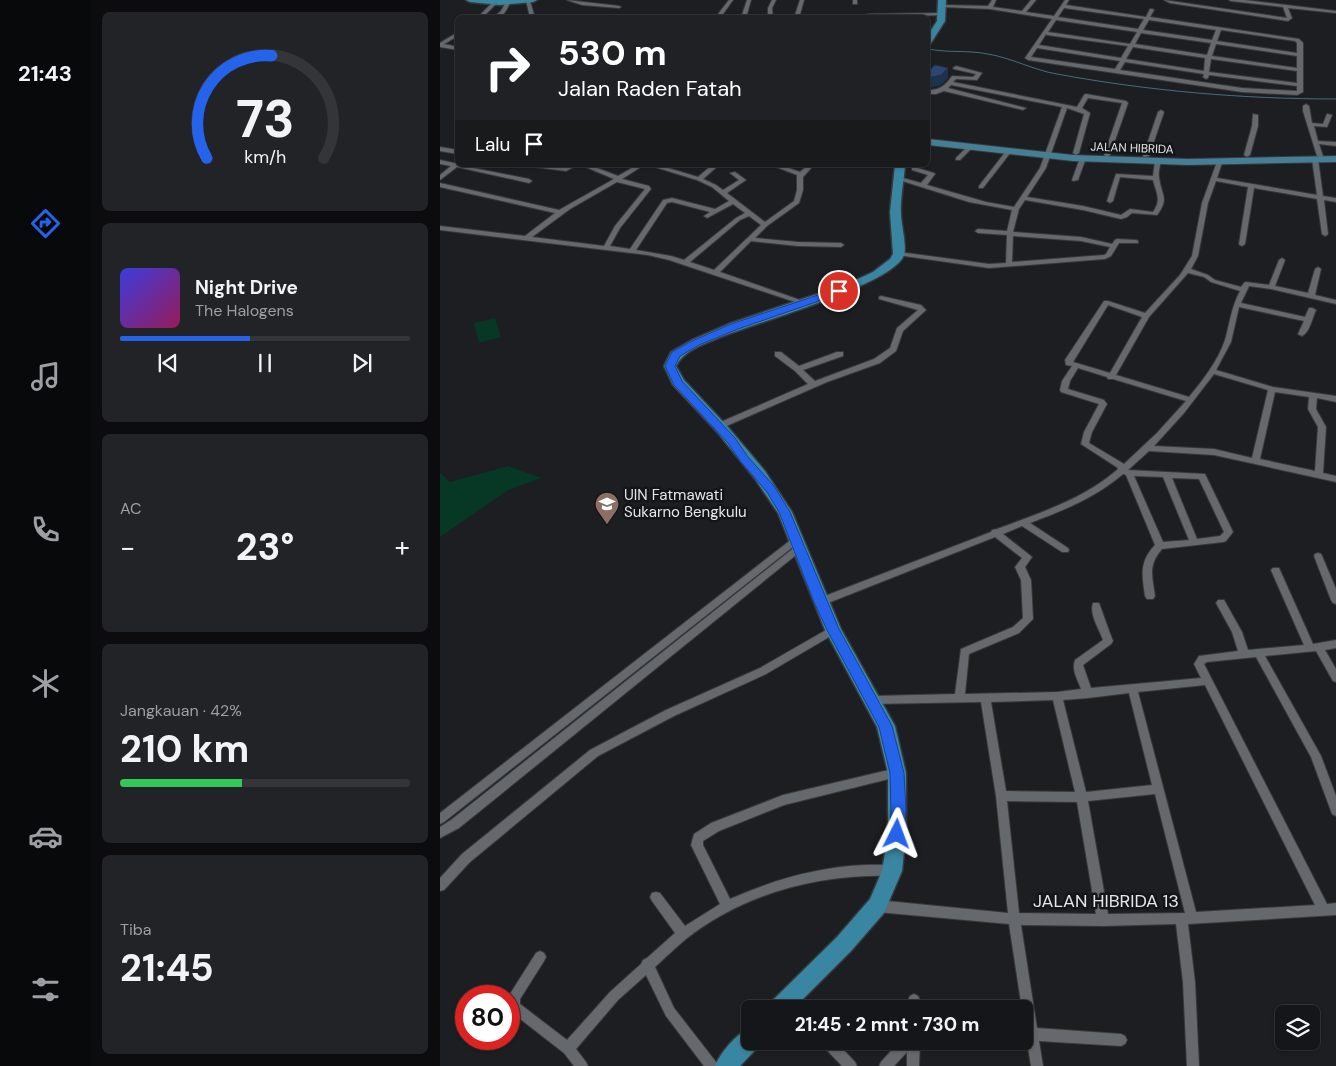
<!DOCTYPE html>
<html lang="id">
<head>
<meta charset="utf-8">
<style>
  :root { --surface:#151619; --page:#222326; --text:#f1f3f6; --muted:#9d9fa2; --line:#343538; --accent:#2563eb }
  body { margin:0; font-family:"DM Sans",sans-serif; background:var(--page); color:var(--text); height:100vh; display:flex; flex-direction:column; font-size:19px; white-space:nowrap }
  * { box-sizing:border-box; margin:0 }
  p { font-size:16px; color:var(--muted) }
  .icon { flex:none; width:28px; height:28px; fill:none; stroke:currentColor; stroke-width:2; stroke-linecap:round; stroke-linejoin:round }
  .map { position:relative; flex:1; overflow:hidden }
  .drawer { display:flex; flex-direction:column; gap:12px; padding:12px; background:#0c0c0e; width:350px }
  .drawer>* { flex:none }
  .guide { position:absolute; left:15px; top:15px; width:475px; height:152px; border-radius:8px; box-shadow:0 1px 4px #0004,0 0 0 1px var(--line); background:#202124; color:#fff; overflow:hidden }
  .tools { position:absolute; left:835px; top:1005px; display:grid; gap:10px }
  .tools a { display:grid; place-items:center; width:45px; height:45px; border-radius:8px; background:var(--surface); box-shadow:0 1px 4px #0004,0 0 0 1px var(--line); font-size:25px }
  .speed { position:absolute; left:15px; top:985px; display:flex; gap:10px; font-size:25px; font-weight:700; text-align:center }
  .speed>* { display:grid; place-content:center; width:65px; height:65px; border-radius:50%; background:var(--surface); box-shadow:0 1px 4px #0004,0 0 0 1px var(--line); line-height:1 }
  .speed .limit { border:8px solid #d22; background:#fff; color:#111 }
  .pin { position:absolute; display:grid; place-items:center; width:42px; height:42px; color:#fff; margin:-21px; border:2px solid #fff; border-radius:50%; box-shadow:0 1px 5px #0007 }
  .me { position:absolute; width:55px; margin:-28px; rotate:3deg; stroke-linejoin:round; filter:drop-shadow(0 0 4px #0008) }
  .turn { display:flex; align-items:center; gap:18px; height:105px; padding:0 20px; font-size:22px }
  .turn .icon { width:65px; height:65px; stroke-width:2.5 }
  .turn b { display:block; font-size:35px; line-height:42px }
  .then { display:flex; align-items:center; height:48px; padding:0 20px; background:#0003; gap:10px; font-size:19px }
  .big { font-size:38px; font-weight:700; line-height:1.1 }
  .drawer .tile { flex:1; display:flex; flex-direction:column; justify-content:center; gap:8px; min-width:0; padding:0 18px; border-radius:8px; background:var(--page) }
  .drawer .dial { align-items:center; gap:0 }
  .dial svg { height:130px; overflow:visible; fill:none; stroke:var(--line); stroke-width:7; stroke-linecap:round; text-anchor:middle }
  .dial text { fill:var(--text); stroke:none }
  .song { display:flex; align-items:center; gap:15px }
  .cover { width:60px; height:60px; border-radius:8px; background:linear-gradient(135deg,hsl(240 70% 55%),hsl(330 70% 35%)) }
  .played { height:5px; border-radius:2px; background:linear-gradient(90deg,var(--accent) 45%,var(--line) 45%) }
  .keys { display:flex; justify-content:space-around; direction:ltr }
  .heat { display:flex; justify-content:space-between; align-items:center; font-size:28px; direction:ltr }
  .charge { height:8px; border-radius:4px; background:linear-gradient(90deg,#34c759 42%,var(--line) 0) }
  .trip { position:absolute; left:301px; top:1000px; width:292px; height:50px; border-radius:8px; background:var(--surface); box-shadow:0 1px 4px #0004,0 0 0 1px var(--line); font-weight:700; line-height:50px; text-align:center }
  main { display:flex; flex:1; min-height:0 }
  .tabs { display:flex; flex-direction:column; width:90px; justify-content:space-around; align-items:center; background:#08090a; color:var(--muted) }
  .tabs .icon { width:35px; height:35px }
  .tabs .selected { color:var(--accent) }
  .tabs b { font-size:22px; color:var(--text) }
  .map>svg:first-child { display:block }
</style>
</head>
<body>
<main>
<nav class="tabs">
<b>21:43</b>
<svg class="icon selected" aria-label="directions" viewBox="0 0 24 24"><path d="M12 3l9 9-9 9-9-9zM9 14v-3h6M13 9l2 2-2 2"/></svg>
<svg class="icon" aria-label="music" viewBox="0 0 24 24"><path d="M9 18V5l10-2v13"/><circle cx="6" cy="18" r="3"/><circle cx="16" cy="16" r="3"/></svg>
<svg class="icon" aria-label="phone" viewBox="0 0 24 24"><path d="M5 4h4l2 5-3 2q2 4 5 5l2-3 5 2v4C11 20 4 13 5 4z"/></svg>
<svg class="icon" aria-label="climate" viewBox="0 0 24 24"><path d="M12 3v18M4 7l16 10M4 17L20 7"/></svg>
<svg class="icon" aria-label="car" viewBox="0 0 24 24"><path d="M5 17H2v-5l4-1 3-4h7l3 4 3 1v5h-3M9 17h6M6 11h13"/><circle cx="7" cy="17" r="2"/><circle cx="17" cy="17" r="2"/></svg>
<svg class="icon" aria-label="filters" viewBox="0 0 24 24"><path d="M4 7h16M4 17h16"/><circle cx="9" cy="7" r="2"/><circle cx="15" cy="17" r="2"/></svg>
</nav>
<section class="drawer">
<div class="tile dial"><svg viewBox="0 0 100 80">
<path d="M14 69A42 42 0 1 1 86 69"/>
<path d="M14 69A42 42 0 0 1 54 6" stroke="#2563eb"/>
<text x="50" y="56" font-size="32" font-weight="700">73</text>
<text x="50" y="72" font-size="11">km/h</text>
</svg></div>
<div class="tile">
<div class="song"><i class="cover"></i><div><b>Night Drive</b><p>The Halogens</p></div></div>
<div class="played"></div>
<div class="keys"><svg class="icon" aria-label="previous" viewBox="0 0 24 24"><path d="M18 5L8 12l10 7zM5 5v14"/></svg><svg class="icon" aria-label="pause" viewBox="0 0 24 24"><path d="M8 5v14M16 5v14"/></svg><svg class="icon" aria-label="next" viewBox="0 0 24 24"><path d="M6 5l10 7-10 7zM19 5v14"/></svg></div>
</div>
<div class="tile"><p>AC</p>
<div class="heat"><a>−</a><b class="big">23°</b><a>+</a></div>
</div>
<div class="tile"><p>Jangkauan · 42%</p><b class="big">210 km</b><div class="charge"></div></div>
<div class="tile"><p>Tiba</p><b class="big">21:45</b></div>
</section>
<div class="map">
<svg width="896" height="1066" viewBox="0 0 896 1066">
  <rect width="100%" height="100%" fill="#1c1e21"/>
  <g fill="#063825">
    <polygon points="55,318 61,337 39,343 34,323"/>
    <polygon points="68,466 102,478 68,490 0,537 0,473 10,482"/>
  </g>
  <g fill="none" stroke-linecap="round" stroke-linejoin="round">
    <path stroke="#496c7d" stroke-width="1" d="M488,49C508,53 528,50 548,54C572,58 593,70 617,74C709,91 803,99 896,99"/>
    <defs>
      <g id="minor">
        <polygon points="86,0 90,1 95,18 90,18"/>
        <polygon points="127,0 179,6 181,7 179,8 142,5"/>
        <polygon points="289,0 293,0 280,18 275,18"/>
        <polygon points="307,0 311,0 306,18 301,18"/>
        <polygon points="332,0 336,0 332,8 333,18 328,18 328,8"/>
        <polygon points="360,0 364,0 359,18 354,18"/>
        <rect x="413" y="0" width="4" height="4"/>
        <path d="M552,0H556L553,7L582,11L591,0H596L586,12L614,16L625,0H629L626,5L706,17L710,9H712L714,10L710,17L859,39L863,43V92L857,95L802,92L588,60L585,58L612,19L550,9L503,7L501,6L503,5L548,6ZM624,8L704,19L698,29L618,17ZM616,20L697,32L690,44L608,32ZM709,20L776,30L772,40L703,30ZM781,30L855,41L857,43V53L777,41ZM701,33L771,43L767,55L695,44ZM606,34L607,35L688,46L681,58L599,45ZM776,44L857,56V68L772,56ZM693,47L765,58L764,71L686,59ZM597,48L680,61L675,69L591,57ZM771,59L857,71V83L769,72ZM685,62L764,74L763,77L766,79L768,78L769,75L857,86V91L802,88L680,70Z"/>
        <polygon points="724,0 847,18 843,7 791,1 789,0 804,0 896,11 896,13 848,8 852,18 848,21 730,3"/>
        <polygon points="53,2 57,3 42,18 37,18"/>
        <path d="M66,2L70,3C66,11 63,18 53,18L61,11Z"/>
        <polygon points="501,13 503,13 503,15 412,18 429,14"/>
        <polygon points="146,17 205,17 207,18 144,18"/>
        <polygon points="18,32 18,36 4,44 18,47 18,50 0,47 0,43"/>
        <path d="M516,66L542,73L537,80L516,79L513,82L637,107L644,95L646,94L686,101L688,103L670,155L667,157L664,155L682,103L648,98L642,108L650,113L639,153L636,155L633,153L644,114L627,108L606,168L587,197L643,206L681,215L690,209L713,212C722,200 716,192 713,180L680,177L673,201L670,203L667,201L676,174L713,176L715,161L718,159L721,161C720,166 718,172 719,177C721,195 730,198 717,215L692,213L687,217L681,219L643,210L585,200L579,209L573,232L641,237L672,244L675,240L677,239L696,240L698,241V243H679L671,256L665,259L549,268L457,255V253L459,252L549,264L566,263L567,235L538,233L535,231L538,229L567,231L572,210L529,202L456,179L459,177L481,183L488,175L472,170V168L474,167L494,173L495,174L487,185L546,202L574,207L600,168L622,107L511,85L508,88L586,108L583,110L504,91L496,94H488V90C499,91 506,85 512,76L533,77L536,74L514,69L513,68ZM573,236L641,241L670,247L666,254L664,255L572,262Z"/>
        <polygon points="866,104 869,106 872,123 883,124 887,114 892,115 887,127 874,126 878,141 896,142 896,146 879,144 883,156 882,157 877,156 863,111 863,106"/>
        <polygon points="721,110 724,112 709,156 704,157 703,156 718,112"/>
        <polygon points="813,114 818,115 818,126 810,155 807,157 804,155 812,126"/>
        <polygon points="528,146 533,147 520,160 516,160 516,158"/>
        <polygon points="0,147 18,150 18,154 0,151"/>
        <polygon points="566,151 571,152 543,188 539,188 539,186"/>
        <polygon points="643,156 646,158 638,180 633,181 632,180 640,158"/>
        <path d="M875,157L878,159L883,196L896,198V202L884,200L888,234L887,235L885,236L882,234L877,199L814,188L805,244L802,246L800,245L799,244L808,187L776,181L768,203L758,256L751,269L768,275L775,280L801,287L804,283L806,282L829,285L839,260L842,258L845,260L835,286L868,293L875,269L878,267L881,269L875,295L896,300V304L831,289L809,286L801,303L865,317L869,308H872L876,310C872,318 870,332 862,336L858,334L864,321L799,307L791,342L776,370L833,387L896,396V402L877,398L876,409L886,427L883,473L896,476V482L774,455L709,451L688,470L765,474L793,532L786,541L783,542L722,549C708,565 712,576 715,596L713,599H707L705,596C702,575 699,562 715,545L686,475L683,474C655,498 624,510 590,523L628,548L629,550L628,552H622L582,526L563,534L592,557L585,567L591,580L593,619L579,633L529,654L525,694L617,692L641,689C638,680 631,670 635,660L663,640C659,629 649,614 653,603H659C664,616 668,629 673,641L671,644L643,665L651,688L761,678L754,664L759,656L798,651L792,632L776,603L778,600H784L802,632L808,650L864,645L831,570L833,568H839L873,644L896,640V648L885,650L896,669V682L893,681L876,651L825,656L881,756L896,796V816L892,814L891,811L871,757L816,657L767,662L764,664L887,904L896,903V915L748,924L755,982L759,1066H747L743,982L736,924L663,926L581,925L597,1028L681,1034L685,1036L687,1040L685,1044L681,1046L599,1041L603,1066H591L585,1029V1009H582L569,924L437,912L433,910L431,906L433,902L437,900L568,913L556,796L541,702L432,704L428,703L427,700L428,697L432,696L515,694L521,649L573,627L583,618L581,580L575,567L582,558L555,537L383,605H377L375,602L377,599L551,532L552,530L557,529C599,513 642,500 677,470L678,468L641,444L644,432L659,404L621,392L620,390L622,381L632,366L626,365L625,360L664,301H668L705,313L740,275L752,256L762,203L778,159L783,160L777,178L877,195L872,159ZM748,273L764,277L771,282L800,291C791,308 790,323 785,340C778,361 763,380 749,397L676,375L709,317ZM668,305L702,317L670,373L633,362ZM638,368L667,377L668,379H673L746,401L717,433L684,464L649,443L652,432L667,404L664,400L628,389L630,381ZM774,374L828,390L812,458L774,449L714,446L744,413ZM835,392L869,397L868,409L878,427L875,471L820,459ZM694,476L723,477L749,540L723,542ZM732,478L759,479L784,532L780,536L757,539ZM765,685L875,905L756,912L698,692ZM689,693L712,785L646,792L623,700L648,698ZM613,700L635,792L566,791L551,702ZM715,794L745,913L668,914L648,801ZM567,801L637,802L656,914L579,913Z"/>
        <polygon points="0,160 14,163 17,162 18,165 89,179 92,181 89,183 17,167 0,180 0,175 11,166 0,164"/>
        <polygon points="91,165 125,167 129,165 137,165 126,171 94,167"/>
        <path d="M141,165H149L178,176L197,165H204L182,179L209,186L211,189L180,228L170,246L190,249L223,200L232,198L275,209L289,201L272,187L257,180L208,165H218L258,177L272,165H279L263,179L276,185L283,190L299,180L290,173L295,172L306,180L287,193L325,222L354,201L357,190V175L331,165H340L360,172L368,165H374L363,177V190L359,203L327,226L315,238L358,242L401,243L404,245L401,247L358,246L311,241L280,272L366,302L368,303L364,305L229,260L208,255L0,230V226L85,236L115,213L0,187V183L119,210L174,179ZM177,182L205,189L175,226L164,246L92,237L130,209ZM232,202L270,212L264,216L267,218L293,204L305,213L296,218L244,260L231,256L196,250L227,203ZM309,216L321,225L274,270L250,262L300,220Z"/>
        <polygon points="441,296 481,305 486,310 463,331 456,351 440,363 387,382 282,428 276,428 275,426 276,424 368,384 355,371 335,356 335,352 341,352 359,366 397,352 403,352 403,356 363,370 375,381 434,359 450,348 457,328 478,310 439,299 439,297"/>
        <polygon points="355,538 359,541 358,543 4,822 0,824 0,813 352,539"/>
        <polygon points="358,546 361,547 362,549 361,551 19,828 0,838 0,827 11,820 355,547"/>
        <polygon points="878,553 881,554 882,556 896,589 896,604 893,603 891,600 874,556 875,554"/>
        <polygon points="393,626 396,627 398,630 396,633 326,674 234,716 158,756 30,862 4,890 0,891 0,878 22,854 150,750 226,710 320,668"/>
        <path d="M457,768L461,770L462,773L461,776L344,805L279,831L263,841V845L290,899C333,880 377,867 425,865C435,865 447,864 456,867L458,871L456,875L452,876C379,874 304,893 246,939C235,948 225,958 215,967L234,1008L276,1062L278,1066H264L226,1016L206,975L178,1000L136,1049L146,1062L148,1066H134L124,1053L70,1011V994L96,953L100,951L104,953L106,957L104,961L80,999V1004L127,1040L170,992L201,964L203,960L207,958L235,933L212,901L210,897L212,893L216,892L220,893L245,926L280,904L251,845L254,834L271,823L343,795Z"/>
        <polygon points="474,994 478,996 480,1000 480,1009 468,1009 468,1000 470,996"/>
        <polygon points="380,1041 395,1041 415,1062 417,1066 402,1066 382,1045"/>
        <polygon points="460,1041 480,1041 479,1066 467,1066 467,1052 454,1066 439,1066 441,1062"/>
      </g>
      <polygon id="primary" points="488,139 633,155 748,159 896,156 896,162 748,165 633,161 488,145"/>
      <g id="trunk">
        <polygon points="26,0 97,0 93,2 60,5 30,2"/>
        <polygon points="498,0 506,0 505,21 491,43 488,44 488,35 497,21"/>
        <path d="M455,165H465C464,181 460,198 461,214C461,224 467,246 464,255C454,285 310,324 276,339C261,345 244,351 236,366L244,380L288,427L325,471L352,512L401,629L455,726L466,773V834L462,871L444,913L411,951L353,1009H328L331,1002L397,937L430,899L442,871L448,834V773L437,727L385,630L338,513L315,479L278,433L233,385L224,366L231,352L252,340L291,323L407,284L433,272L450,259L453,254L450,212Z"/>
        <path d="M310,1028V1041H320L318,1047L300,1066H275C281,1052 296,1034 310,1028Z"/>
      </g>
    </defs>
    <use href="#minor" stroke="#37393b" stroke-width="2"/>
    <use href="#primary" stroke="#37393b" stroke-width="2"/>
    <use href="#trunk" stroke="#37393b" stroke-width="3"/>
    <use href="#minor" fill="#65686c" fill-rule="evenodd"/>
    <use href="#primary" fill="#447f95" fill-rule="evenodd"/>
    <use href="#trunk" fill="#3986a2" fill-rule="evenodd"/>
  </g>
  <polygon fill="#1e324f" points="508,68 508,78 501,85 488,88 488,89 488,78"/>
  <polygon fill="#2b4771" stroke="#1e324f" points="495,65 508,68 501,75 488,78 488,79 488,70 490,70"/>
  <polygon fill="#2563eb" stroke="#184099" points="399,288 402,289 402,293 298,329 259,345 240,356 235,366 242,381 295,438 308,457 334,486 350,512 399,629 452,726 464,773 466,810 464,834 462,839 457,841 452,839 450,834 451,810 450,773 439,727 387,630 374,602 339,512 327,492 301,462 288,443 234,385 225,366 232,352 252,341 291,324"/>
  <defs>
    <symbol id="university-pin" viewBox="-11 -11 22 30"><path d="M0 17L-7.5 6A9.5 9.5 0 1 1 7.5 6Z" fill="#8d6e63" stroke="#131518"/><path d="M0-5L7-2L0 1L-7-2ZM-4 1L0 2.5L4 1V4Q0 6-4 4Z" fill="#fff"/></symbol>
  </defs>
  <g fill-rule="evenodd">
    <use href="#university-pin" x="153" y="490" width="28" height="38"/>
  </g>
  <g text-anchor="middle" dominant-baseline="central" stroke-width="5" stroke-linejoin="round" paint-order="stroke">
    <g font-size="12" fill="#e4e6e8" stroke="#131518">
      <text transform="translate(692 148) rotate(2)">JALAN HIBRIDA</text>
    </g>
    <g font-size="15" fill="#e4e6e8" stroke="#131518" text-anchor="start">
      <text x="184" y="495">UIN Fatmawati<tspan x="184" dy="17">Sukarno Bengkulu</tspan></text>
    </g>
    <g font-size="18" fill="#e4e6e8" stroke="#131518">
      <text x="666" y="901">JALAN HIBRIDA 13</text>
    </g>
  </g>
</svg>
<div class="tools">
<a><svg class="icon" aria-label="layers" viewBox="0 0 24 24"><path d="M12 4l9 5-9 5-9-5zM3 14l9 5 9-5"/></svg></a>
</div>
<div class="speed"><div class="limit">80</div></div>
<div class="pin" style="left:399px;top:291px;background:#d93025"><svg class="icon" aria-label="arrive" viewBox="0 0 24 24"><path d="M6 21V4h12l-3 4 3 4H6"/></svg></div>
<svg class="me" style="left:457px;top:834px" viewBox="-20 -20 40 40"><path d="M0-17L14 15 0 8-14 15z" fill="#2563eb" stroke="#fff" stroke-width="4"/></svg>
<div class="trip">21:45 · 2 mnt · 730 m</div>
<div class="guide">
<div class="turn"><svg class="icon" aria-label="right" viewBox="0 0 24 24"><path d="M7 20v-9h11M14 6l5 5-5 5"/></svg><div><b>530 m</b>Jalan Raden Fatah</div></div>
<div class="then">Lalu<svg class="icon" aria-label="arrive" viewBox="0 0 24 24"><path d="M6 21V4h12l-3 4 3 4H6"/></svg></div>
</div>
</div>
</main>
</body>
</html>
